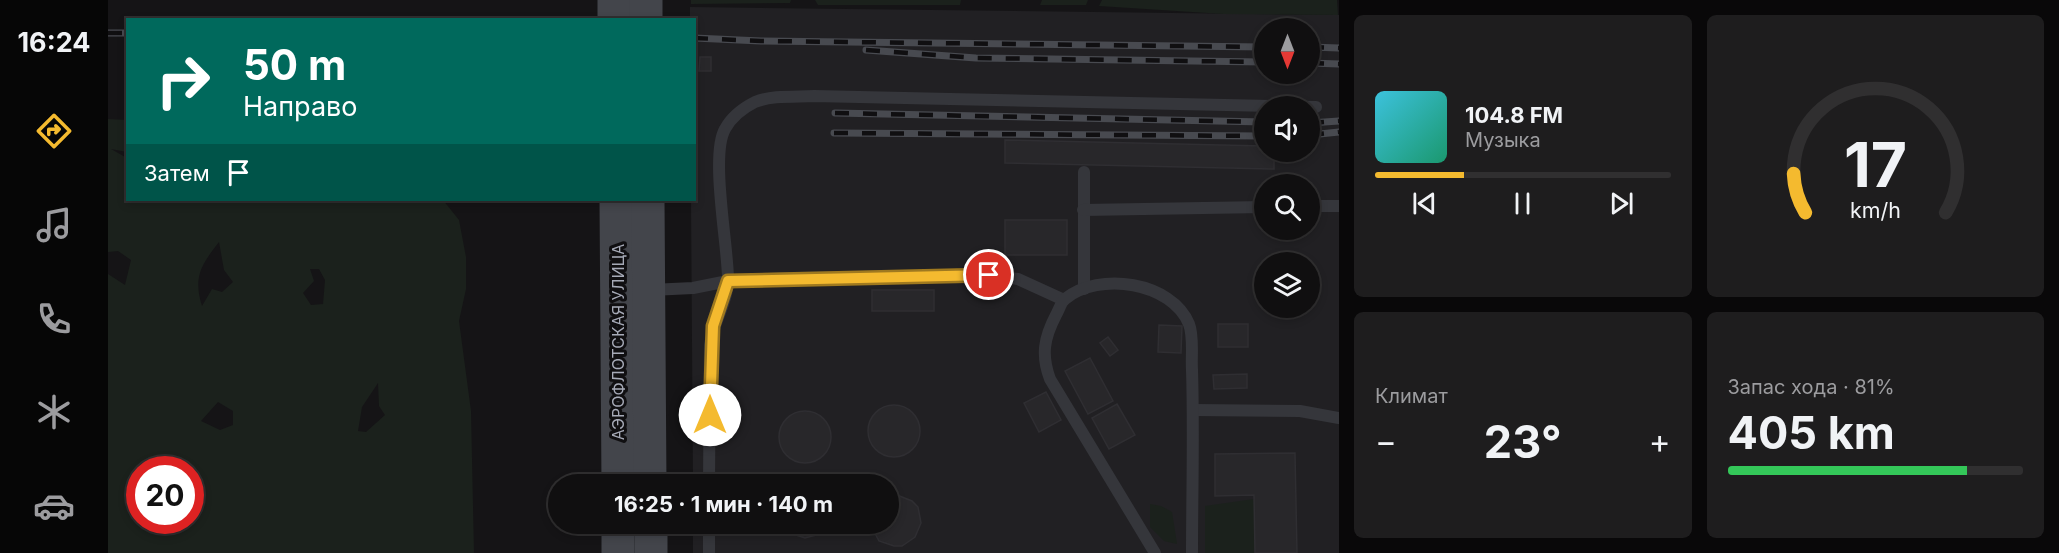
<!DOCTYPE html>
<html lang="ru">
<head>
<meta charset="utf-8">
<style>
  :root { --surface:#100f10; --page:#1e1d1e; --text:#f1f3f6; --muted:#9c9c9f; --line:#302f30; --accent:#f4ba2f }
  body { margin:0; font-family:Inter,sans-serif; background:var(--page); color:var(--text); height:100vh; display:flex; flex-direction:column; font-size:22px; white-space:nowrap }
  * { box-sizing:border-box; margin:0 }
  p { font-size:20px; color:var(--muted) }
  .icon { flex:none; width:33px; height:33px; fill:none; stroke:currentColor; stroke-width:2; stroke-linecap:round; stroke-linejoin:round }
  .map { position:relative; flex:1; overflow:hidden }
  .details { display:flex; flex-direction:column; gap:15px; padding:15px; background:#090809; width:720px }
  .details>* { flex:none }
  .top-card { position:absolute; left:18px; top:18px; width:570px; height:183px; border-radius:0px; box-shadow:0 3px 9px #0003,0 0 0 2px var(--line); background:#00695c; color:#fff; overflow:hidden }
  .needle { width:39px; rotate:180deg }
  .fabs { position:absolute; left:1146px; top:18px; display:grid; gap:12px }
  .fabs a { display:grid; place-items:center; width:66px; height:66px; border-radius:50%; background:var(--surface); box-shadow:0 3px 9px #0003,0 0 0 2px var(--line); font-size:30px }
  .speed { position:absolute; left:18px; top:456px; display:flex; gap:12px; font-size:30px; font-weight:700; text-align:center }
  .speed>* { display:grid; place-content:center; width:78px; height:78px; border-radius:50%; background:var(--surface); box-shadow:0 3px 9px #0003,0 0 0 2px var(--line); line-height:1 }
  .speed .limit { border:9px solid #d22; background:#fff; color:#111 }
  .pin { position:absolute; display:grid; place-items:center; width:51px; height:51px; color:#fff; margin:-26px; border:3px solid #fff; border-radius:50%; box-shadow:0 2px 6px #0007 }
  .me { position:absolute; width:66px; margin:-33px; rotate:0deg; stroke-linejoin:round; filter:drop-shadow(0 0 4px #0008) }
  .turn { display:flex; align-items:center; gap:21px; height:126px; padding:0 18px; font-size:27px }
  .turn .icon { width:78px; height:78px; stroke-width:2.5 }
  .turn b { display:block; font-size:42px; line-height:51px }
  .then { display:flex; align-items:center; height:57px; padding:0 18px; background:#0003; gap:12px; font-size:22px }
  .big { font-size:45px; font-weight:700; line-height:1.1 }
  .details .tile { flex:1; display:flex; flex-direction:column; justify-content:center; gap:9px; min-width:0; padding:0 21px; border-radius:9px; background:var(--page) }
  .details .dial { align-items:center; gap:0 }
  .dial svg { height:156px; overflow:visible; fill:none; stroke:var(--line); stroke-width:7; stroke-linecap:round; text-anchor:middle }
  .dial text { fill:var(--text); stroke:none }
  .song { display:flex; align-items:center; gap:18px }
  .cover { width:72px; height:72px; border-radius:9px; background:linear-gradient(135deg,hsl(190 70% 55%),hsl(160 70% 35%)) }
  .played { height:6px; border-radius:3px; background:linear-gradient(90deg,var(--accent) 30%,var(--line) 30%) }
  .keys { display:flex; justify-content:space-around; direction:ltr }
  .heat { display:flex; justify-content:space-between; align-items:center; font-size:33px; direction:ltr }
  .charge { height:9px; border-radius:4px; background:linear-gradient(90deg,#34c759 81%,var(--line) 0) }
  .details .tiles { flex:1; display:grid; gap:15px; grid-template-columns:repeat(2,1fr) }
  .trip { position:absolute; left:440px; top:474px; width:351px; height:60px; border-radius:30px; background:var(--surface); box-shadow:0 3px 9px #0003,0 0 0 2px var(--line); font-weight:700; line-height:60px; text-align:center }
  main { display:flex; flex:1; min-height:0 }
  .tab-bar { display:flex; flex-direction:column; width:108px; justify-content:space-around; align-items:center; background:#060606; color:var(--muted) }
  .tab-bar .icon { width:42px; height:42px }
  .tab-bar .current { color:var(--accent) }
  .tab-bar b { font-size:27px; color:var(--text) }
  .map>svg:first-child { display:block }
</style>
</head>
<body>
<main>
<nav class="tab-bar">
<b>16:24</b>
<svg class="icon current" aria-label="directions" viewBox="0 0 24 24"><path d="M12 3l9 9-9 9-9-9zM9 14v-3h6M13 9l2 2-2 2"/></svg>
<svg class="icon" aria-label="music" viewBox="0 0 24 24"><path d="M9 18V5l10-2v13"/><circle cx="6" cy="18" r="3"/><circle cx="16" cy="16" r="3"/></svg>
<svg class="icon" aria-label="phone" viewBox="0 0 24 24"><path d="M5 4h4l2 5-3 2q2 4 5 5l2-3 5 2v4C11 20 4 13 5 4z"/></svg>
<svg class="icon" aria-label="climate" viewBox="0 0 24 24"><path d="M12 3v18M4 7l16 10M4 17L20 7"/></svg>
<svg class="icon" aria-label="car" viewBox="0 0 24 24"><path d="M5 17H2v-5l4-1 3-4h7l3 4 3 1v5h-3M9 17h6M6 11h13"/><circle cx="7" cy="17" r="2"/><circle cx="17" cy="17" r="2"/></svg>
</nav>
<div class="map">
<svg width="1231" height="553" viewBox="0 0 1231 553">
  <rect width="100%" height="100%" fill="#151416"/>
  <path fill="#212023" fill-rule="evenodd" d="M582,7L1231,15V553H585V524H780V484H585L583,200H586V20H582ZM1156,28H1202V74H1156ZM1156,106H1202V152H1156ZM1156,184H1202V230H1156ZM1156,262H1202V308H1156Z"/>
  <g fill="#1b211c" fill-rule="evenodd">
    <polygon points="583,0 683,0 682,3 583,4"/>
    <polygon points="707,0 853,0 852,5 710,5"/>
    <polygon points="934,0 980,0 978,5 932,5"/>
    <polygon points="994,0 1229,0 1230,15 1115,14 991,6"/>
    <path d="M0,119L19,120V152L3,149L19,158L20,200H335L351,220L358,257V289L351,321L363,411L366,553H0V274L17,285L23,260L10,251L0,252ZM111,242L116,270L125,282L114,292L104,289L94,306C85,277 93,265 111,242ZM202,269H211L217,280L215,304L203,305L195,293L206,281ZM270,383L271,406L277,415L258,432L250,431L254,407ZM110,402L125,411V425L112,430L93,421ZM32,470H82V520H32Z"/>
    <polygon points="1146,499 1147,553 1097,553 1097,506"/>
    <polygon points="1042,504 1053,506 1064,512 1069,544 1056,541 1042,527"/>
  </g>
  <g fill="#28272a" stroke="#2f2e32" stroke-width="1.5">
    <polygon points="592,57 603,57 603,71 591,71"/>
    <polygon points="897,140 1156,146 1156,152 1166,152 1166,169 897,163"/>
    <rect x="897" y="220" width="62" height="35"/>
    <rect x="764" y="290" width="62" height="21"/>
    <rect x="1110" y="324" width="30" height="23"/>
    <polygon points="1051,325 1074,326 1073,353 1050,352"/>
    <polygon points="1000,337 1010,350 1002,356 992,343"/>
    <polygon points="982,358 1005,401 980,414 957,371"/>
    <polygon points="1139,374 1139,388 1106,389 1105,375"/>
    <polygon points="938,392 953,420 931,432 916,403"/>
    <polygon points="1009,404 1027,435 1001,449 984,418"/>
    <circle cx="786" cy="431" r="26"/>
    <circle cx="697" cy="437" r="26"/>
    <polygon points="1187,453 1189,553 1147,553 1146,495 1107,496 1107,454"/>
    <polygon points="789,495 804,501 810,507 813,523 807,537 794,546 786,546 771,541 762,524 780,524 780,496"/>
    <polygon points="675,524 721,524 712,534 697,538 682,533"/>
  </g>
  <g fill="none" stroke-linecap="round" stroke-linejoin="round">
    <g stroke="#35363b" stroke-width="12">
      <polyline points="976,172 976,289"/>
      <polyline points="1202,206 1231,206"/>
      <polyline points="975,210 1156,207"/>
      <polyline points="543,290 585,288 620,281 681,278 881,275 910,279 956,300"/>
      <polyline points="1086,410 1192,411 1231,418"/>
      <path d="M601,484L602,345C605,323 620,301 620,279C620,246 602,155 617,129C623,118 635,108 647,102C664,95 688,97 706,96L1208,107"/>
      <polyline points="601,553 601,524"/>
      <path d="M1047,553L942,379C933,355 936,338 948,315C951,310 953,302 957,299C991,271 1064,282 1081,324C1086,337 1083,356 1084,370C1086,431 1084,492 1084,553"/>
    </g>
    <g stroke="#43454b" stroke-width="33">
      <polyline points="506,20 506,0"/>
      <polyline points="538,20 538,0"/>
      <polyline points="508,200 510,484"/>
      <polyline points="540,200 542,484"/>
      <polyline points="543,524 543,553"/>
      <polyline points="510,553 510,524"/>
    </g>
    <defs>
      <g id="rail">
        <polyline points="0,33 20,33"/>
        <polyline points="586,38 653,41 1156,47"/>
        <polyline points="1202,47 1231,48"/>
        <polyline points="758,50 868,58 1156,62"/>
        <polyline points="1202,63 1231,64"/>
        <polyline points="727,113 1156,122"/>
        <polyline points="1202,123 1231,121"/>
        <polyline points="726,133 1156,136"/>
        <polyline points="1202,135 1231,132"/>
      </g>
    </defs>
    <use href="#rail" stroke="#484a50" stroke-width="7"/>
    <use href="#rail" stroke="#100f11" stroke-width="4.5" stroke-dasharray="14" stroke-linecap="butt"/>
  </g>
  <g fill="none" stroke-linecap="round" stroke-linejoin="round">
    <defs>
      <polyline id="route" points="602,415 605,326 620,281 881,275"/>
    </defs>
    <use href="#route" stroke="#9f791f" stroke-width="15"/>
    <use href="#route" stroke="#f4ba2f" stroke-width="10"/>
  </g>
  <g text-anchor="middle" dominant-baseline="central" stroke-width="6" stroke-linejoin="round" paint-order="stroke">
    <g font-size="16" fill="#a6aab7" stroke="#100f11">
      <text transform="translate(510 342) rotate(-90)">АЭРОФЛОТСКАЯ УЛИЦА</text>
    </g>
  </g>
</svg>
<div class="fabs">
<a><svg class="needle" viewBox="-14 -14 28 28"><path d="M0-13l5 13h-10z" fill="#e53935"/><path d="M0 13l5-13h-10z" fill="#9c9c9f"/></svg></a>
<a><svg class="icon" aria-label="sound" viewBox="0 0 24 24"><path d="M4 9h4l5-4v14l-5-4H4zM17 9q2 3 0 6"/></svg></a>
<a><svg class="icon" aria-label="search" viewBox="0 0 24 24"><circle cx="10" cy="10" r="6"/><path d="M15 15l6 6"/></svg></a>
<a><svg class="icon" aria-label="layers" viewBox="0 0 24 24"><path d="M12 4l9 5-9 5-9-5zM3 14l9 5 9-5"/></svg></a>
</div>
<div class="speed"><div class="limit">20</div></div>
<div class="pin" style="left:881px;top:275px;background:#d93025"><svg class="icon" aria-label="arrive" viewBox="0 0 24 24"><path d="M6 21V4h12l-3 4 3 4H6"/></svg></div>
<svg class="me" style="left:602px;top:415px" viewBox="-20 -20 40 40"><circle r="19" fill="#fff"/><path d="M0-13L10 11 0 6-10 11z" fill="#f4ba2f"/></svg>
<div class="trip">16:25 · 1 мин · 140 m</div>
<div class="top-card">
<div class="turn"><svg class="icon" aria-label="right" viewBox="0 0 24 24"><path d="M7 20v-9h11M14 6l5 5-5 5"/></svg><div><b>50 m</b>Направо</div></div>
<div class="then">Затем<svg class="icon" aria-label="arrive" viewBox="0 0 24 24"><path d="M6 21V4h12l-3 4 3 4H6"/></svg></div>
</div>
</div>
<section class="details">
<div class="tiles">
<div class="tile">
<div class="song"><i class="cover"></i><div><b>104.8 FM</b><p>Музыка</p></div></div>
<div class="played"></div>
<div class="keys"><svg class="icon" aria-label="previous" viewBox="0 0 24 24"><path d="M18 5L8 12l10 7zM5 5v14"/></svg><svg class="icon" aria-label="pause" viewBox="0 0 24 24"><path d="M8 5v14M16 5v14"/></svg><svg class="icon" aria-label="next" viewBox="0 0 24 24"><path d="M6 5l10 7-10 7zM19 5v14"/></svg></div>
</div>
<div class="tile dial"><svg viewBox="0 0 100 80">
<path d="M14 69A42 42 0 1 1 86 69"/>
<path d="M14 69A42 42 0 0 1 8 49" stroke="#f4ba2f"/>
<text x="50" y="56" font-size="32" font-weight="700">17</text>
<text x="50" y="72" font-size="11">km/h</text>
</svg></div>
<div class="tile"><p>Климат</p>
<div class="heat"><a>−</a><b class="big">23°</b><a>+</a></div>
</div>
<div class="tile"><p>Запас хода · 81%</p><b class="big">405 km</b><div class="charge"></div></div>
</div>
</section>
</main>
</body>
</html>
